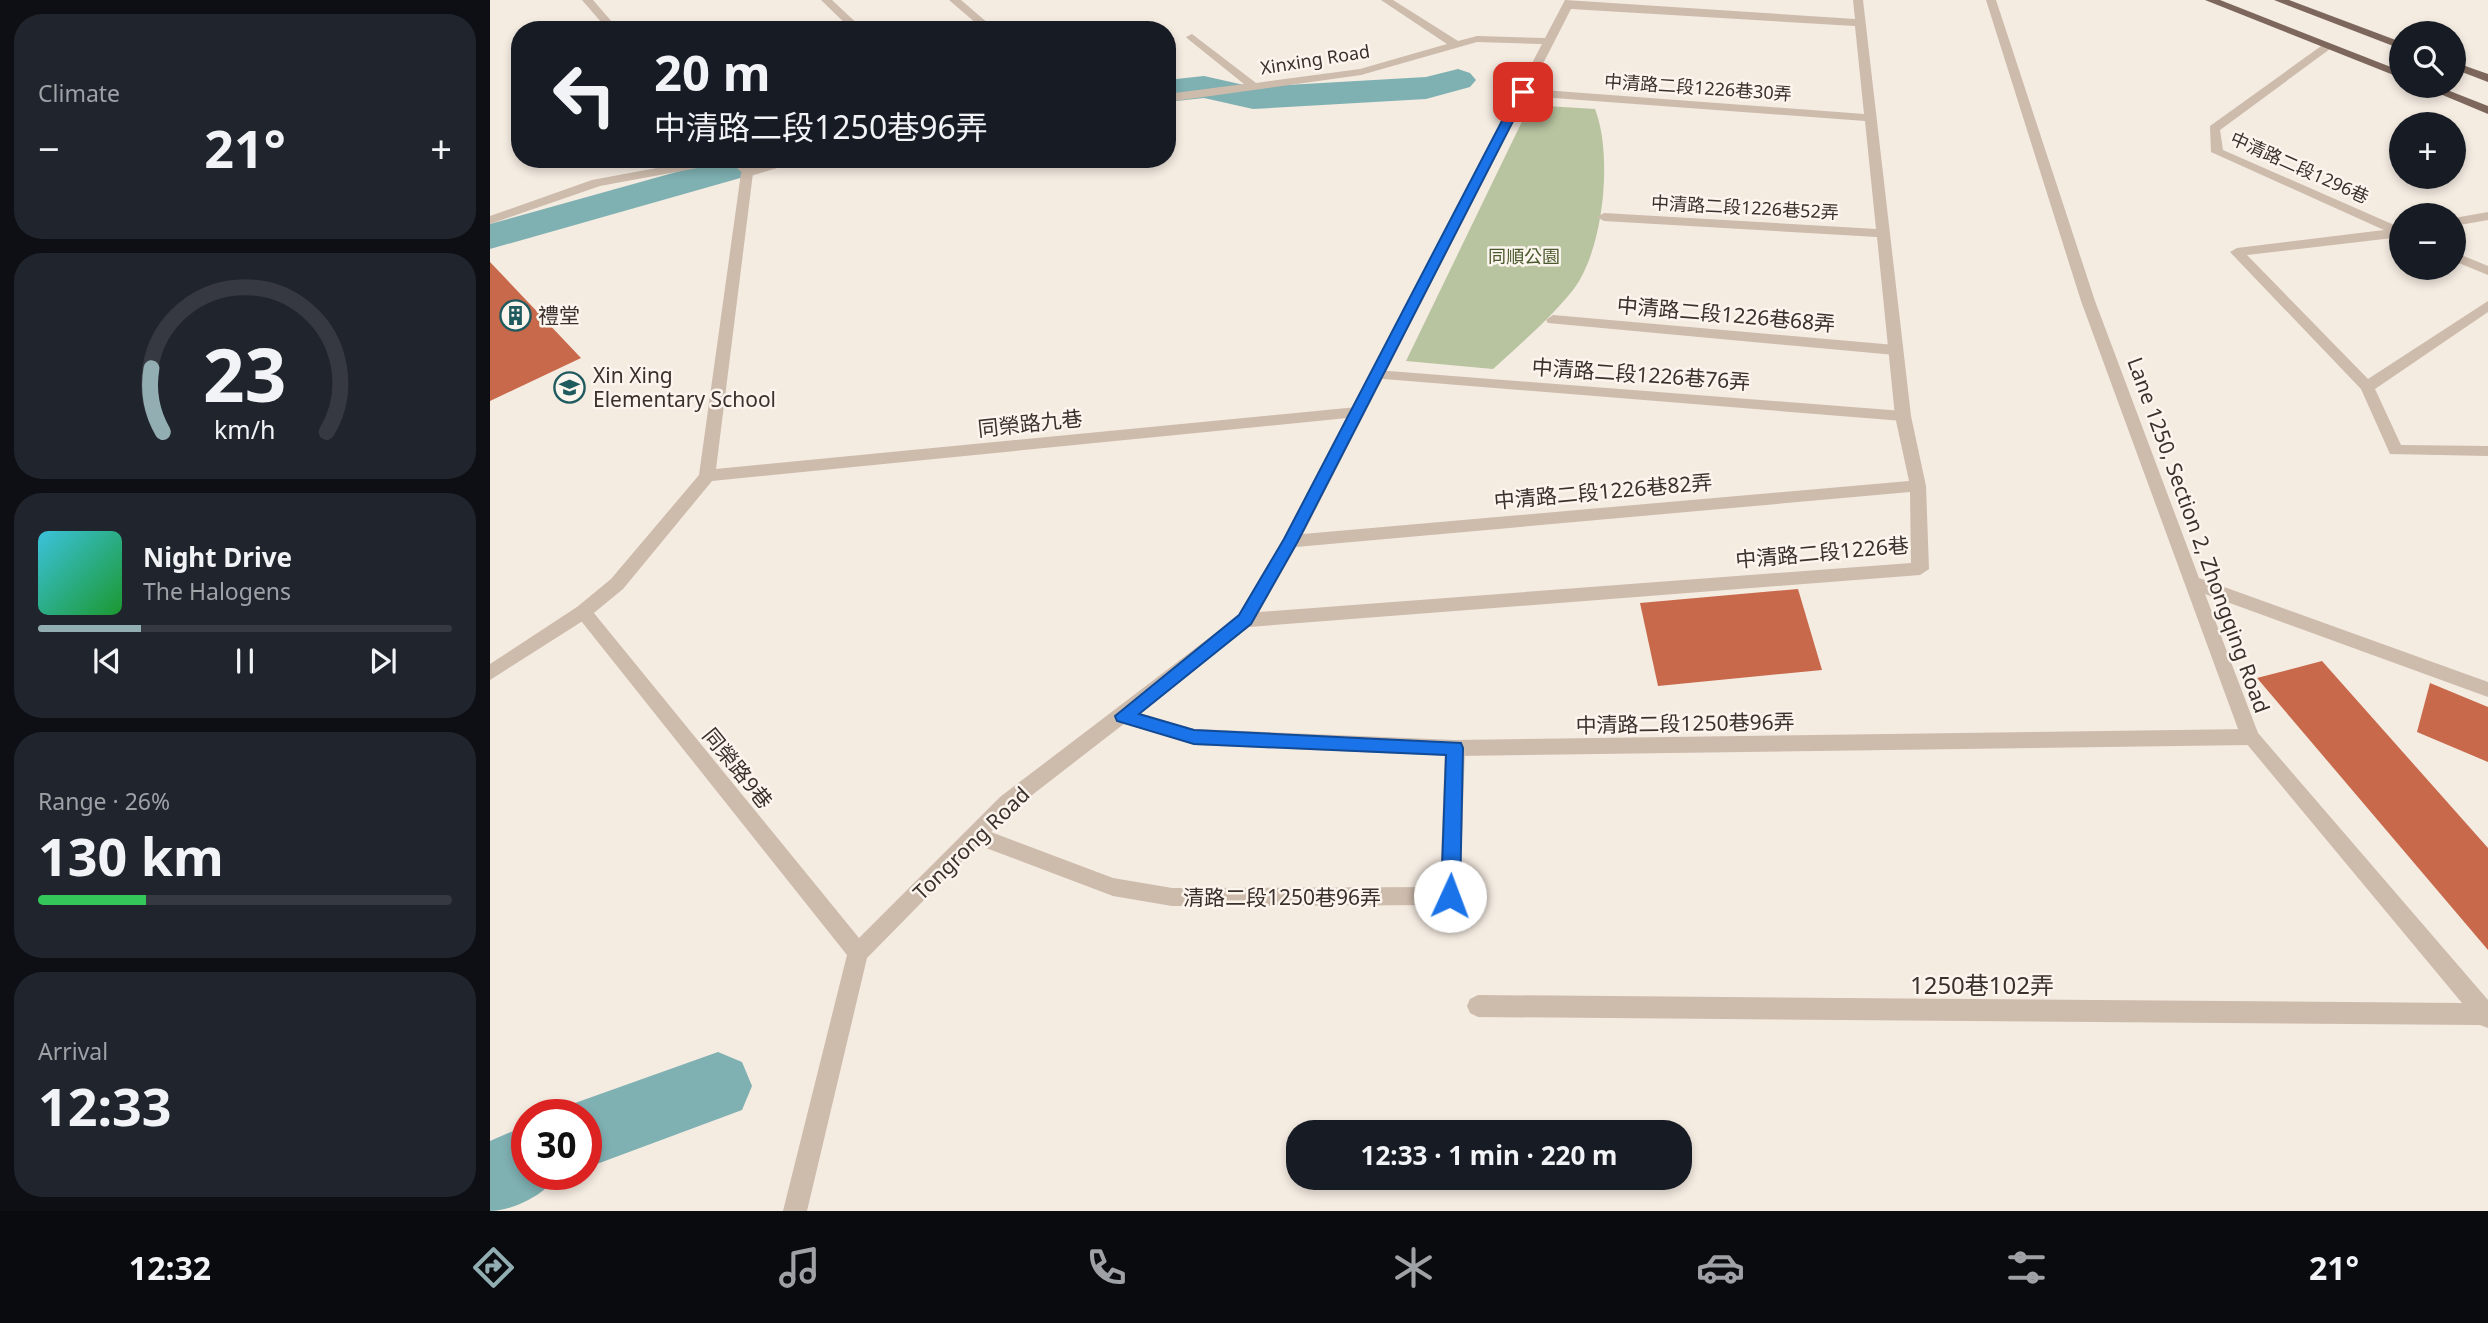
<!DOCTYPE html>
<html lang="en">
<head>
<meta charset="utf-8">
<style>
  :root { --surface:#171b24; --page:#20242c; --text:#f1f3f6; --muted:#9ea1a6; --line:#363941; --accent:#92aeb2 }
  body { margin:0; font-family:"Noto Sans","Noto Sans TC",sans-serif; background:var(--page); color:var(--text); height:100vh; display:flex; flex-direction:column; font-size:26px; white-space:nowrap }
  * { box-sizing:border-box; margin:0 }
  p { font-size:23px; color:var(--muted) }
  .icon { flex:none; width:38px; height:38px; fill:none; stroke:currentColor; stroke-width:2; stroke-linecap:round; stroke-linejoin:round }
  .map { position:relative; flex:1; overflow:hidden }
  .sheet { display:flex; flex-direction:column; gap:14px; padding:14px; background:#0d0f14; width:490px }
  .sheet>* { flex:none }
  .banner { position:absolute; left:21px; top:21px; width:665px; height:147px; border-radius:28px; box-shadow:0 4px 10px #0003; background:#171b24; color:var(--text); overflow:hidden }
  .controls { position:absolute; left:1899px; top:21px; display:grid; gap:14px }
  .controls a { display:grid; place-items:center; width:77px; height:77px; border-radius:50%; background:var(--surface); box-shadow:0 4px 10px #0003; font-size:35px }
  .speed { position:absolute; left:21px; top:1099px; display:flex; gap:14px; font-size:35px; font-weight:700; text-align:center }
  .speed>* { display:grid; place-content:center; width:91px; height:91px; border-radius:50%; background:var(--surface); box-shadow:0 4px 10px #0003; line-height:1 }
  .speed .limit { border:10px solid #d22; background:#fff; color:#111 }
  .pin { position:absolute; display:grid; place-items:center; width:60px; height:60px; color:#fff; margin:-30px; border-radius:14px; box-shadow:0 4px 10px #0006 }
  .me { position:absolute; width:77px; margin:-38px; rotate:2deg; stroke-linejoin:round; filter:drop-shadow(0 0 5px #0008) }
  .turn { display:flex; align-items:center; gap:24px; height:147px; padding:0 28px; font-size:32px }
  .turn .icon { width:91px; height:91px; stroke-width:2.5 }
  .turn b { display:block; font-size:49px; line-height:60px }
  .big { font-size:52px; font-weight:700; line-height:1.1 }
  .sheet .tile { flex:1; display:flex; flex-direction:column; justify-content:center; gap:10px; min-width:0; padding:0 24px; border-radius:28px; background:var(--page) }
  .sheet .dial { align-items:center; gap:0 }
  .dial svg { height:182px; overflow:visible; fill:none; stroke:var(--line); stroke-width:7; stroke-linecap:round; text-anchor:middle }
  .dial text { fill:var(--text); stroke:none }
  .song { display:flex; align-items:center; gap:21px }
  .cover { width:84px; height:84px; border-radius:10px; background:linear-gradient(135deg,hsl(190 70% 55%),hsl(130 70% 35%)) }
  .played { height:7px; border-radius:4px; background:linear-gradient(90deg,var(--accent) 25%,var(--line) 25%) }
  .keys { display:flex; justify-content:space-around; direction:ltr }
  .heat { display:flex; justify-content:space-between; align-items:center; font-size:38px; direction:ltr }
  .charge { height:10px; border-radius:5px; background:linear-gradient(90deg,#34c759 26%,var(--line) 0) }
  .trip { position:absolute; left:796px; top:1120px; width:406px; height:70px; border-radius:28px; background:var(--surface); box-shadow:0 4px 10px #0003; font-weight:700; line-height:70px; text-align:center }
  .tab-bar { display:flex; height:112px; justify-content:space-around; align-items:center; background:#090b0e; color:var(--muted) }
  .tab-bar .icon { width:49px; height:49px }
  .tab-bar .active { color:var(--accent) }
  .tab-bar b { font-size:32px; color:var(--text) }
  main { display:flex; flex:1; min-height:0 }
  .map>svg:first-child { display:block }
</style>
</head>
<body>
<main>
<section class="sheet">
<div class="tile"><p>Climate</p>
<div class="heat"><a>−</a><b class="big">21°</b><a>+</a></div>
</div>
<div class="tile dial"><svg viewBox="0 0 100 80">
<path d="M14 69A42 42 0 1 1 86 69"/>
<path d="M14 69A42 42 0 0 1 9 41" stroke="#92aeb2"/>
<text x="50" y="56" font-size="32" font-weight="700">23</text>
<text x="50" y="72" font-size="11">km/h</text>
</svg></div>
<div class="tile">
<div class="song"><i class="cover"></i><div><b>Night Drive</b><p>The Halogens</p></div></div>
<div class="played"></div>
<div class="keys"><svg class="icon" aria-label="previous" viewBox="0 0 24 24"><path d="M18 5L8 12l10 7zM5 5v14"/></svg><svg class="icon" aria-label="pause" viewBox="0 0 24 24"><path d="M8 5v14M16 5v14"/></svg><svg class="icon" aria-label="next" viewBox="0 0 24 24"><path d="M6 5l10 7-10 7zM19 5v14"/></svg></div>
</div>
<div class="tile"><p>Range · 26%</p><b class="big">130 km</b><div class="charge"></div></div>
<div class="tile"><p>Arrival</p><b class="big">12:33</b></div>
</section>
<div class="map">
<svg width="1998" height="1211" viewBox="0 0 1998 1211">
  <rect width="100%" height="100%" fill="#f4ebe1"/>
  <path fill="#b8c4a0" d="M1040,105L1105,109C1123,155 1114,250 1083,290C1060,319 1030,344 1003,369L916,361Z"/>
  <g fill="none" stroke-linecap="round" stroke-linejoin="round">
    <g fill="#7fb0b2" fill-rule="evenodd">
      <polygon points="968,69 980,73 986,80 980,87 936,99 763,109 714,98 677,102 677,80 714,76 763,87 936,77"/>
      <polygon points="233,159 295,159 289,167 0,249 0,224"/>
      <polygon points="228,1052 252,1062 262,1086 252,1110 96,1168 96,1115 69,1115 71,1108"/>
      <path d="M37,1125V1174H67C58,1194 22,1211 0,1211V1141Z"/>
    </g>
  </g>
  <g fill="#c8694b">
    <polygon points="0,262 91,358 0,401"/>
    <polygon points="1308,589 1332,670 1168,686 1150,603"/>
    <polygon points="1832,661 1998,848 1998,950 1767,678"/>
    <polygon points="1940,683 1998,707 1998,762 1927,732"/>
  </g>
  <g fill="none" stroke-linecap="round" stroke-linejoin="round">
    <g fill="#cdbbac" fill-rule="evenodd">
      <polygon points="257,169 263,173 226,469 867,407 875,412 867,417 222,481 133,589 99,617 0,680 0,664 87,607 121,579 209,475 251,173"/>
      <polygon points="1998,212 1998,220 1964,226 1964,218"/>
      <polygon points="1063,315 1405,345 1412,350 1405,355 1058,323 1056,320"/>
      <polygon points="886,370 1413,411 1421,416 1413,421 881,378 879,375"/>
      <polygon points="633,708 704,729 965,740 1760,729 1767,731 1769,737 1767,743 1760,745 965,756 704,745 626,721 624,716 626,711"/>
    </g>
    <g fill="#cdbbac" fill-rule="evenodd">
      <polygon points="92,0 103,0 129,30 118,30"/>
      <polygon points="331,0 342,0 374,30 362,30"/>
      <polygon points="459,0 471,0 506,30 494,30"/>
      <path d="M891,0H903L968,41L987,36L1055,38L1075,0L1365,19L1363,0H1373L1421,416L1436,486L1439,569L1430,575L759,627L524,809L501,832L623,878L682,888L950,887L955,748L958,742L965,740L972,742L975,748L970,896L967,903L960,905L682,906L623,896L488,845L377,958L317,1211H293L357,955L84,612L87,607H99L369,938L510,797L749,615L793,539L1052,44L987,42L871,75L677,102V94L754,84L698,39L696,37L702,34L766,83L870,69L957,44ZM1081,9L1365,26L1374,114L1040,89ZM1037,96L1375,121L1386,229L1114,213L1107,217L1114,221L1387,237L1405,416L1419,481L813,534ZM1420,492L1421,563L769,612L806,547Z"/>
      <polygon points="1496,0 1506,0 1605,301 1709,578 1998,682 1998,697 1715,594 1768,733 1998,1000 1998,1028 1990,1025 988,1017 980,1013 977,1006 980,999 988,995 1972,1003 1751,737 1591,301"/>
      <polygon points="1834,44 1844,46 1730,130 1733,150 1911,228 1911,237 1757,255 1878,379 1998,301 1998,312 1885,389 1911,445 1998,446 1998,456 1900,454 1871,389 1740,252 1747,248 1894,230 1721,152 1720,126"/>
      <polygon points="215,159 251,159 260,168 296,159 318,159 257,177 240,162 110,186 0,224 0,216 102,180"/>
      <polygon points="1964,252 1998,266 1998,275 1964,261"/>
    </g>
    <g fill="#7d675c" fill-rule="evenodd">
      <polygon points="1715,0 1730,0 1911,71 1911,78"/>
      <polygon points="1784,0 1799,0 1911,42 1911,49"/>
      <polygon points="1964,62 1998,74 1998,82 1964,69"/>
      <polygon points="1931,86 1947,86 1998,106 1998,114"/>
    </g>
  </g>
  <polygon fill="#1a73e8" stroke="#114b97" stroke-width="2" points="1033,89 1038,92 808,541 761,624 649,714 704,730 971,743 973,748 970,896 967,902 960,904 954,902 951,896 956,755 704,744 627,721 625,716 749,615 794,539 1027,92"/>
  <defs>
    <symbol id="building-ring" viewBox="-11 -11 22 22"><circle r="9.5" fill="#fbf5ee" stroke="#1f5a5e" stroke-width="1.5"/><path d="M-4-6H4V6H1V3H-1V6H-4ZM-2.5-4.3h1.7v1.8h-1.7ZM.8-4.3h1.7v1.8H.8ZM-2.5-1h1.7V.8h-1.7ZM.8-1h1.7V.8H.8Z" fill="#1f5a5e"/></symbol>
    <symbol id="school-ring" viewBox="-11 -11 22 22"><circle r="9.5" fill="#fbf5ee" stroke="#1f5a5e" stroke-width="1.5"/><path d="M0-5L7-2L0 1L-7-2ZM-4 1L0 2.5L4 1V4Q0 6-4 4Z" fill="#1f5a5e"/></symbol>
  </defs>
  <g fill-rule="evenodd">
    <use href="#building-ring" x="8" y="298" width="35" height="35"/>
    <use href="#school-ring" x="62" y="370" width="35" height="35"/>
  </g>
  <g text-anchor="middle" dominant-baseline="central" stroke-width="5" stroke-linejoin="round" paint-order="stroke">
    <g font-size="18" fill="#3b302b" stroke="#fbf5ee">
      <text transform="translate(825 59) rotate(-9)">Xinxing Road</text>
      <text transform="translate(1208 87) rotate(4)">中清路二段1226巷30弄</text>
      <text transform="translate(1810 167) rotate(24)">中清路二段1296巷</text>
      <text transform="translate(1255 207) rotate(3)">中清路二段1226巷52弄</text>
    </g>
    <g font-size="18" fill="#4a5a2e" stroke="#fbf5ee">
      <text x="1034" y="256">同順公園</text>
    </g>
    <g font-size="21" fill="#3b302b" stroke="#fbf5ee">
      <text transform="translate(1236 314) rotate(5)">中清路二段1226巷68弄</text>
      <text transform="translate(1151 374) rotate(4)">中清路二段1226巷76弄</text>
      <text transform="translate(540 423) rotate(-6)">同榮路九巷</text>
      <text transform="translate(1113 491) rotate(-5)">中清路二段1226巷82弄</text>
      <text transform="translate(1709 535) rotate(70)">Lane 1250, Section 2, Zhongqing Road</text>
      <text transform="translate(1332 552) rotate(-5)">中清路二段1226巷</text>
      <text transform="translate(1195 723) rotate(-1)">中清路二段1250巷96弄</text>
      <text transform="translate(248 768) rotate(51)">同榮路9巷</text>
      <text transform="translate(481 843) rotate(-44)">Tongrong Road</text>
      <text x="792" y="897">清路二段1250巷96弄</text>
    </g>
    <g font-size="21" fill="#3b302b" stroke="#fbf5ee" text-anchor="start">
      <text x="48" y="315">禮堂</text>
      <text x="103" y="375">Xin Xing<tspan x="103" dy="24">Elementary School</tspan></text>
    </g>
    <g font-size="24" fill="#3b302b" stroke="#fbf5ee">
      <text x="1492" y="984">1250巷102弄</text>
    </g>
  </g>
</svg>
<div class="controls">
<a><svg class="icon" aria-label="search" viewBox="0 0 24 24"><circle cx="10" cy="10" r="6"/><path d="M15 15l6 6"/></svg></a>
<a>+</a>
<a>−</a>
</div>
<div class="speed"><div class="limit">30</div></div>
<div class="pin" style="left:1033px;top:92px;background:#d93025"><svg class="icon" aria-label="arrive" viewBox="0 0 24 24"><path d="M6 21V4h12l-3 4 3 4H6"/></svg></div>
<svg class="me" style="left:960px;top:896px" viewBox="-20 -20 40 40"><circle r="19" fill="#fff"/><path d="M0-13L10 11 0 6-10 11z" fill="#1a73e8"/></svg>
<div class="trip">12:33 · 1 min · 220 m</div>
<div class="banner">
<div class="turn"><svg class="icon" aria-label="left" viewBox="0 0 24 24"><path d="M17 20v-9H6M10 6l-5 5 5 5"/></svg><div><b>20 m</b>中清路二段1250巷96弄</div></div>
</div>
</div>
</main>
<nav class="tab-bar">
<b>12:32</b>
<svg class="icon active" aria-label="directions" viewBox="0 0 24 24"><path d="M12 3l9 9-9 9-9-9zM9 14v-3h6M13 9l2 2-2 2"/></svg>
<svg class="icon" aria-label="music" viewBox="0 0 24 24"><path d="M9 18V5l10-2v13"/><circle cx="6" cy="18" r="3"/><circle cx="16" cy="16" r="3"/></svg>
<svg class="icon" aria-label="phone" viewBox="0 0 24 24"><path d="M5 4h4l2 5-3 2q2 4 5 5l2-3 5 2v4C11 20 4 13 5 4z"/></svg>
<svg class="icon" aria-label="climate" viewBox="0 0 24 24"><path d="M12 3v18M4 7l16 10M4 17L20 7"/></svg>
<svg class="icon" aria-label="car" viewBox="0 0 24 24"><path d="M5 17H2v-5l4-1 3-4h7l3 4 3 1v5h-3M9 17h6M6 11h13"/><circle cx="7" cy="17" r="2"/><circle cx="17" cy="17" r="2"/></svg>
<svg class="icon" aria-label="filters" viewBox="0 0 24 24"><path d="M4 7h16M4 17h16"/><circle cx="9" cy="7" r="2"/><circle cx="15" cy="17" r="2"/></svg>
<b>21°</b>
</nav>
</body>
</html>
